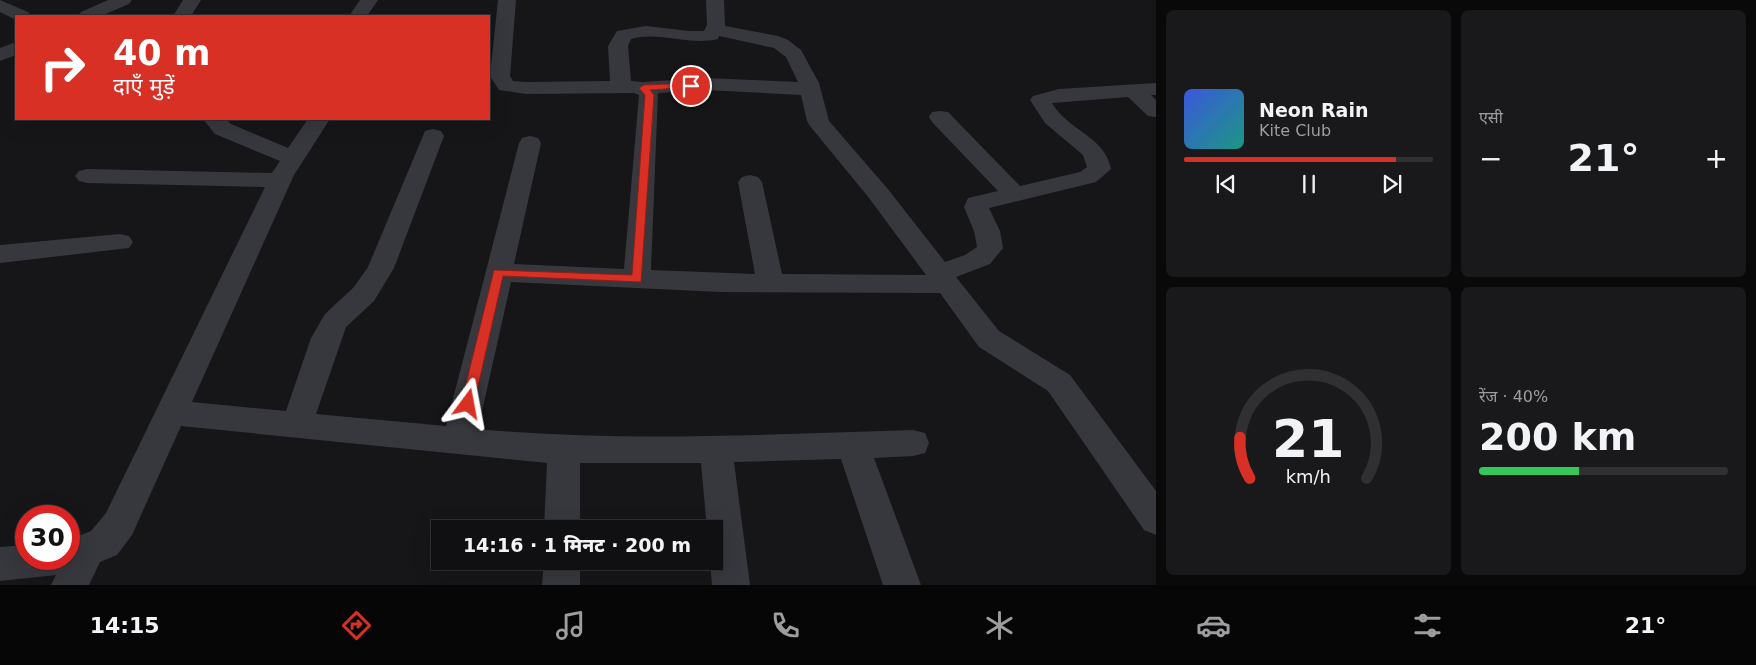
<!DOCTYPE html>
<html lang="hi">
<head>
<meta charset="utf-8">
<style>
  :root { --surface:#101012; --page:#19191b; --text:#f1f3f6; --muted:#9c9d9f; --line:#303032; --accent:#d93025 }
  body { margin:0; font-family:"DejaVu Sans","Noto Sans Devanagari",sans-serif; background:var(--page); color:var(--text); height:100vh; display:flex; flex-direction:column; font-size:19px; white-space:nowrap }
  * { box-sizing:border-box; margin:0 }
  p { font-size:16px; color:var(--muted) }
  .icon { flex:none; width:28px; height:28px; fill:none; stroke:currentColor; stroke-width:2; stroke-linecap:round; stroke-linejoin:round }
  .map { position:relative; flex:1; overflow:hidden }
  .drawer { display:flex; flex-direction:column; gap:10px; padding:10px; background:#09090a; width:600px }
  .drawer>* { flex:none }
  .banner { position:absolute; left:15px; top:15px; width:475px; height:105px; border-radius:0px; box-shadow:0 5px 20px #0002,0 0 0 1px var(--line); background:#d93025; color:#fff; overflow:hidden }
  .speed { position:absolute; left:15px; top:505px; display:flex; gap:10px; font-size:25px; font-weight:700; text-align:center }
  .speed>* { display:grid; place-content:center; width:65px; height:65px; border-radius:50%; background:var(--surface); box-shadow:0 5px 20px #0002,0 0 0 1px var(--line); line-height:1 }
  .speed .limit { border:8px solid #d22; background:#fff; color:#111 }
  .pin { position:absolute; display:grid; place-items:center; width:42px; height:42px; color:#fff; margin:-21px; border:2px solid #fff; border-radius:50%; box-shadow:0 1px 5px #0007 }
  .me { position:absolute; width:55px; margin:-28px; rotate:13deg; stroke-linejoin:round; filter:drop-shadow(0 0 4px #0008) }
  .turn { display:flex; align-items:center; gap:18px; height:105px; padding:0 15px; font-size:22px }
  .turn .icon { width:65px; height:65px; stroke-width:2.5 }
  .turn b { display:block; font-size:35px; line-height:42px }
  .big { font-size:38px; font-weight:800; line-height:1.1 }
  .drawer .widget { flex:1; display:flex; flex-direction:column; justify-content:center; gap:8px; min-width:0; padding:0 18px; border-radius:8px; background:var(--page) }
  .drawer .dial { align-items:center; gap:0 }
  .dial svg { height:130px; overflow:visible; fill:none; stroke:var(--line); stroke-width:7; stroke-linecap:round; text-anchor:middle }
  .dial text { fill:var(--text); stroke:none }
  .song { display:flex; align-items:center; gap:15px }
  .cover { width:60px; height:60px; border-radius:8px; background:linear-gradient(135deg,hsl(230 70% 55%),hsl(170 70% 35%)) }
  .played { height:5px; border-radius:2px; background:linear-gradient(90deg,var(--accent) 85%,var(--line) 85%) }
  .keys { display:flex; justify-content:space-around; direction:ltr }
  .heat { display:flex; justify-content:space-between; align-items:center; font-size:28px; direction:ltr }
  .charge { height:8px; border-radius:4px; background:linear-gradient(90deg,#34c759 40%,var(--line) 0) }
  .drawer .tiles { flex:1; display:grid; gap:10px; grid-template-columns:repeat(2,1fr) }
  .trip { position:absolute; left:431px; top:520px; width:292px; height:50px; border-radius:0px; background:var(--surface); box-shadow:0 5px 20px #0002,0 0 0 1px var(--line); font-weight:800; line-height:50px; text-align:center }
  .tabs { display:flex; height:80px; justify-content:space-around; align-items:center; background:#060607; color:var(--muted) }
  .tabs .icon { width:35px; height:35px }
  .tabs .current { color:var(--accent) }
  .tabs b { font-size:22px; color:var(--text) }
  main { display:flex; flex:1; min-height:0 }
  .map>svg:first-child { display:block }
</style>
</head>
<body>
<main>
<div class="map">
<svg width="1156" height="585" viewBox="0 0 1156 585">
  <rect width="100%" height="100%" fill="#161618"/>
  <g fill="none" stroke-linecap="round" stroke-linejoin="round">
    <g fill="#37383d" fill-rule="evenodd">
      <polygon points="0,0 28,12 31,16 16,16 16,20 0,12"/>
      <polygon points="108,0 132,0 129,4 101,16 78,16 81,12"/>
      <polygon points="183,0 201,0 191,16 173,16"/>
      <polygon points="360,0 378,0 367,16 349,16"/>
      <path d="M498,0H516L510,76L513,81L526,82L610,81L608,46L617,31L646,26L689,31H704L707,25L706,0H724L725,26L778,36L788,40L801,50L819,83L829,121L887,188L945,262L965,255L977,247L974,231L964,207L968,198L998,191L932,122L929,117L932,112L940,111L948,112L1020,186L1080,172L1087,167L1083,155L1045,123L1030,100L1033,96L1059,89L1156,83V95H1151L1156,100V117L1148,116L1128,97L1052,103C1067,130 1105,136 1111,169L1096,182L989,208L1000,231L1003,248L990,264L956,277L999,331L1070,375L1156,491V535L1144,530L1048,391L979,347L940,293L720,292L511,282L478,429C623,443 768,434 913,430L925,433L929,443L925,453L913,456L874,458L921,585H883L841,459L734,462L750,585H712L710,561H715V529H707L701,463H580V529H544L547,463L181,426L132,535L117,555L100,562L89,585H51L56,575L0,581V547L26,545V559H69V540L91,531L106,513L265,187L87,183L79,181L75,176L79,171L87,169L272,173L280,161L215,134L203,119H226L231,124L288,148L308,119H330L294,175L192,402L286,411L311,338L325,314L354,287L368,267L425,131L433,129L441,131L444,136L394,268L374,301L346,327L316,414L446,426L519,143L522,138L530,136L538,138L541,143L514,264L624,269L639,95L634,93L526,94L499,90L490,76ZM719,36L774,48L786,57L798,82L707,78L642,82L631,81L628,46L631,39C659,31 688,46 718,39ZM707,90L801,95L807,121L810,126L869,198L926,275L782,274L762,182L758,177L750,175L742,177L738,182L755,274L651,270L658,93Z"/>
      <polygon points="16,42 16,55 0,61 0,48"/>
      <polygon points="120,234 129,236 133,242 129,248 0,263 0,245"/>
      <polygon points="544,561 580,561 580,585 542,585"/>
    </g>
  </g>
  <polygon fill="#d93025" stroke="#8d1f18" points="691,83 696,86 694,87 650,90 654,95 641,282 503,276 474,404 468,409 463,407 461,404 494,270 632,275 645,95 639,88 644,85"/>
</svg>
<div class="speed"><div class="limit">30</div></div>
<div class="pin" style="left:691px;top:86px;background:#d93025"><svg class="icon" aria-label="arrive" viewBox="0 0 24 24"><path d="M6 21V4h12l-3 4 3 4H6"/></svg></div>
<svg class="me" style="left:468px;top:404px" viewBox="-20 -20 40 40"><path d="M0-17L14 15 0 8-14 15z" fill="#d93025" stroke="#fff" stroke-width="4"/></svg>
<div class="trip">14:16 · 1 मिनट · 200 m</div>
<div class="banner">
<div class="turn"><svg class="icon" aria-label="right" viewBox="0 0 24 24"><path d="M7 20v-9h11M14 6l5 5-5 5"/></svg><div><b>40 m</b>दाएँ मुड़ें</div></div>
</div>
</div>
<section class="drawer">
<div class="tiles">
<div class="widget">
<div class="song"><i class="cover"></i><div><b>Neon Rain</b><p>Kite Club</p></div></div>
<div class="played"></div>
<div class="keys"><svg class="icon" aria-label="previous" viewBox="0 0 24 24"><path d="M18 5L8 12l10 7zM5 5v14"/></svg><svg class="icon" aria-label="pause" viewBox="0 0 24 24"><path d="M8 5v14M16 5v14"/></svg><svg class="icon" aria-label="next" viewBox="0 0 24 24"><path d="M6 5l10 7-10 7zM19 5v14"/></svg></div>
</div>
<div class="widget"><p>एसी</p>
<div class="heat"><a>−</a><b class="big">21°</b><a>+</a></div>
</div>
<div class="widget dial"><svg viewBox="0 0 100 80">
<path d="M14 69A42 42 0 1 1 86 69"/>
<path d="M14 69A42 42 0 0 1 8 44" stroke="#d93025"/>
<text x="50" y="56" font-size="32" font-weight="700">21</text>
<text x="50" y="72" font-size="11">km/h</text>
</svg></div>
<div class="widget"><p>रेंज · 40%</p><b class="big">200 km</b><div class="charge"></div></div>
</div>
</section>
</main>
<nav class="tabs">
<b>14:15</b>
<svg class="icon current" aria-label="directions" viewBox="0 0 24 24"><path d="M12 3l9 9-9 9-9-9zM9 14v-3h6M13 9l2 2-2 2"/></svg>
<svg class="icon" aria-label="music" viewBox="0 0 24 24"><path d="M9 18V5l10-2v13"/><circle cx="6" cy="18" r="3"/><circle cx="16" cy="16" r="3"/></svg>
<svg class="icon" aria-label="phone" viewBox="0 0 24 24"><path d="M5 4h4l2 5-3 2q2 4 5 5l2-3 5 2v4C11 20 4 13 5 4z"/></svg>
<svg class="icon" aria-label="climate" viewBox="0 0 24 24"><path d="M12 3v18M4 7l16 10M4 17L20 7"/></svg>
<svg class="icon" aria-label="car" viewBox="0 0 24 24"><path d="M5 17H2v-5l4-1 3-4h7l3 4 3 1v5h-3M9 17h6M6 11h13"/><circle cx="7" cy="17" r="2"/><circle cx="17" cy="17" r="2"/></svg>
<svg class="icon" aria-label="filters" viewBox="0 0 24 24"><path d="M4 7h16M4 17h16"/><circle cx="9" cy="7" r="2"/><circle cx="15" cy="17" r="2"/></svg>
<b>21°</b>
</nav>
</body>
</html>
